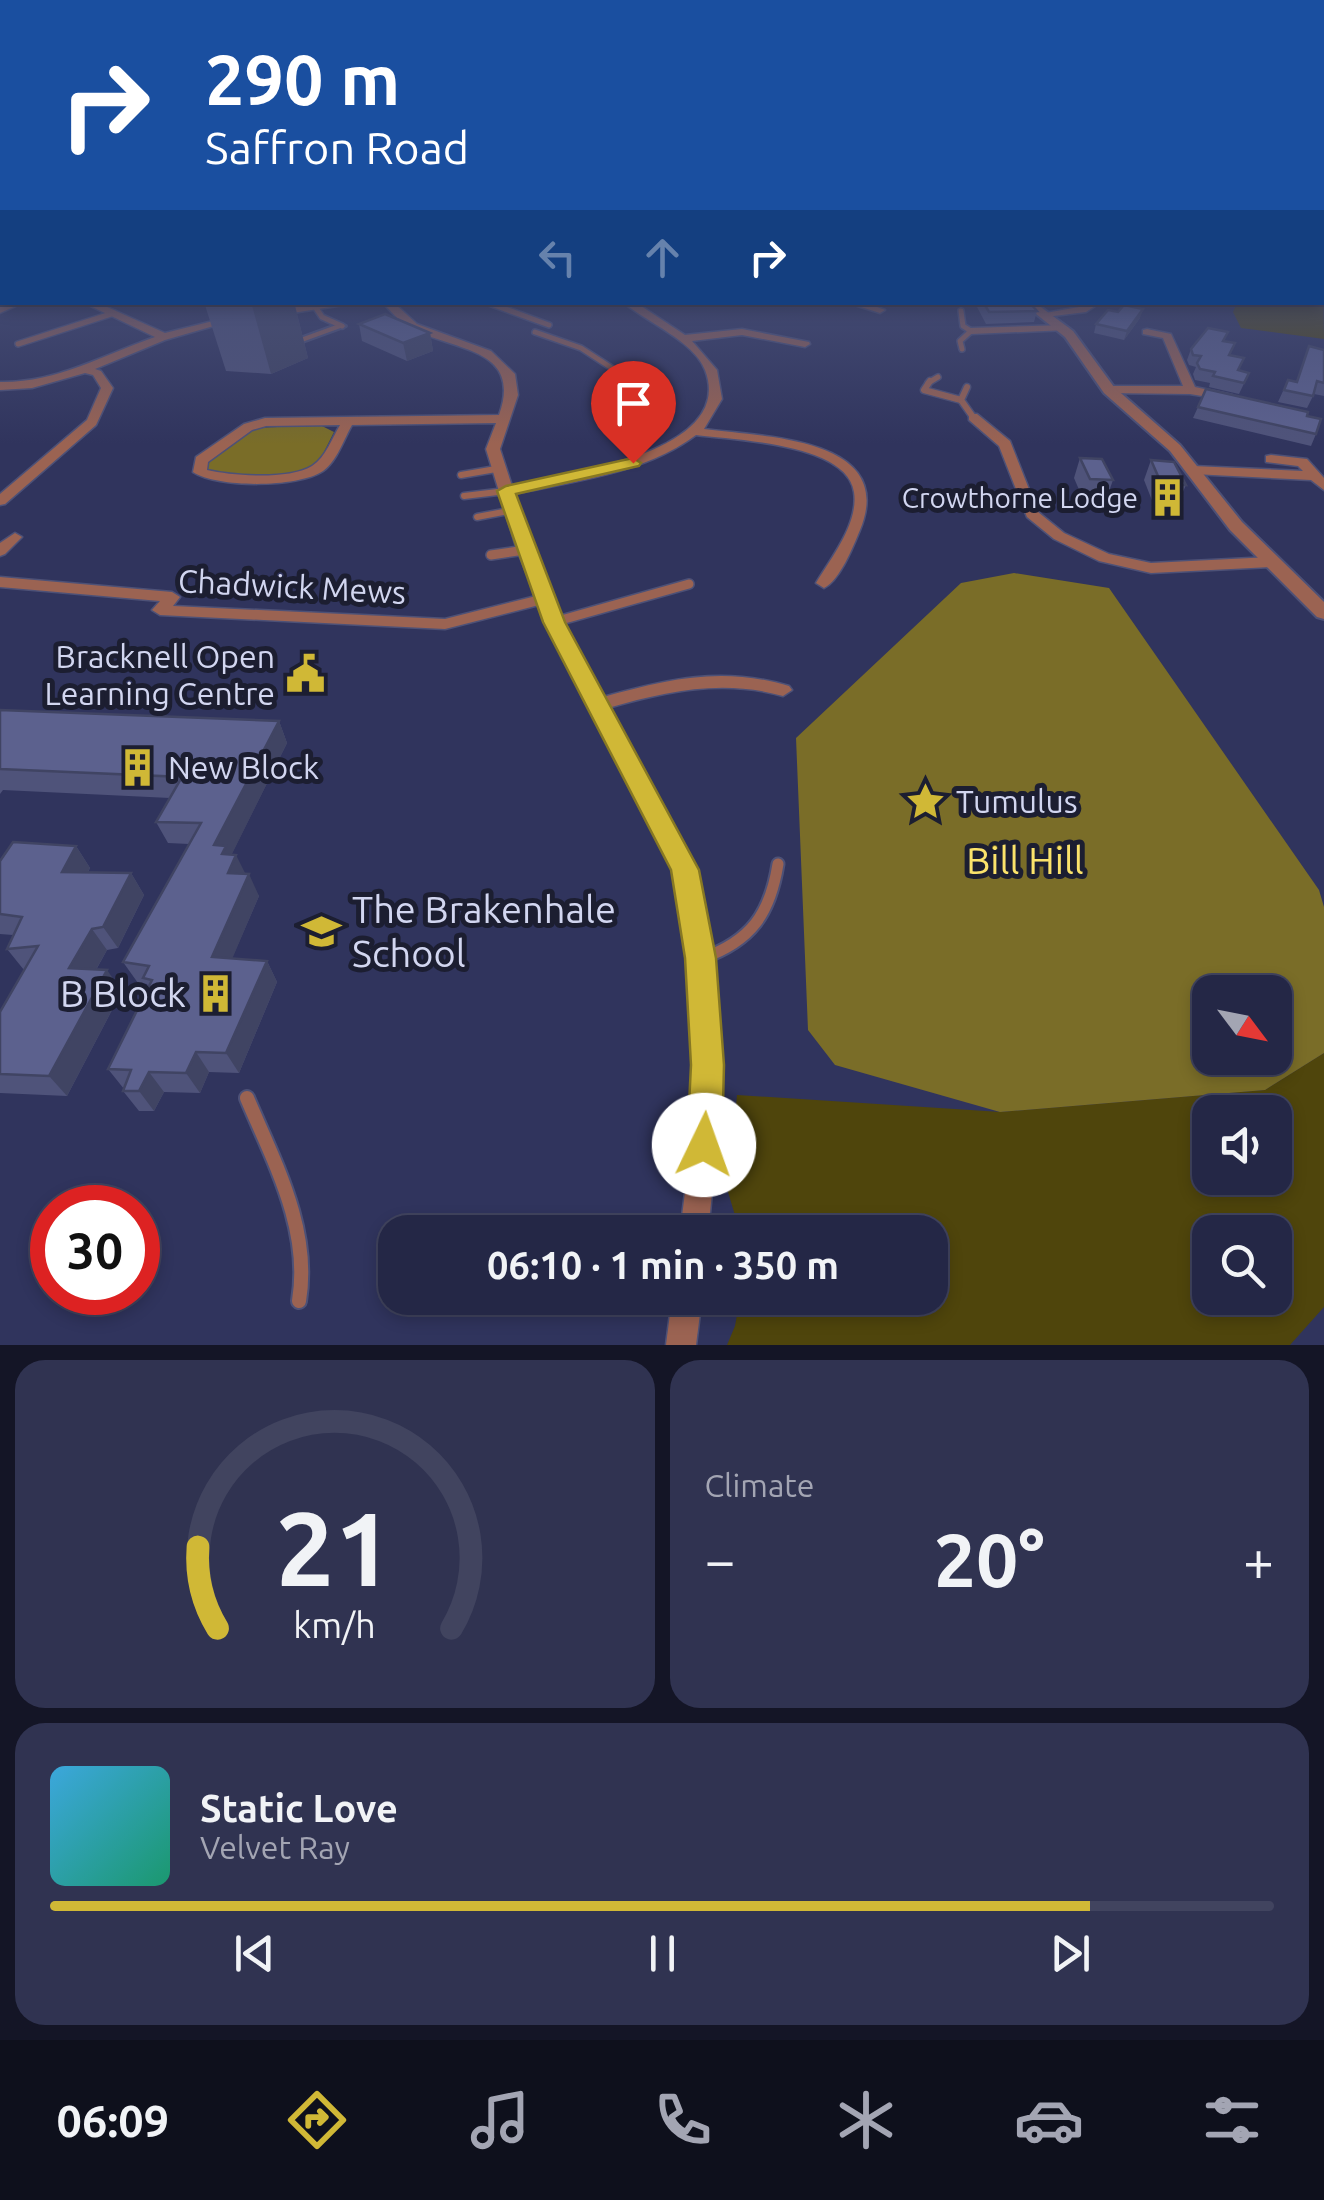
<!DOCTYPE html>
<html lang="en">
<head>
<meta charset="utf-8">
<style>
  :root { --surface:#242746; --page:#303351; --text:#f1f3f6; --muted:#a3a5b3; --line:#41445f; --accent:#d0b836 }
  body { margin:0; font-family:Ubuntu,sans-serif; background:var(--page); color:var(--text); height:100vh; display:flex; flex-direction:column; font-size:38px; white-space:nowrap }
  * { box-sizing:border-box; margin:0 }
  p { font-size:32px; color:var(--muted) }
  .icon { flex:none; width:55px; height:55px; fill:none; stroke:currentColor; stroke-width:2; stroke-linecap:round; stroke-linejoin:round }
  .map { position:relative; height:1345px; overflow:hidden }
  .sheet { display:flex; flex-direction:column; gap:15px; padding:15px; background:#141526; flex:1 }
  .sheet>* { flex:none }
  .banner { position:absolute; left:0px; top:0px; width:1325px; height:305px; box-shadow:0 5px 15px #0003,0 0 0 2px var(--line); background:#1a4fa0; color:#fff; overflow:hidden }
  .needle { width:65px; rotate:122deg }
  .tools { position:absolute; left:1192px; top:975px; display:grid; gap:20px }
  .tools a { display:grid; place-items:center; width:100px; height:100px; border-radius:20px; background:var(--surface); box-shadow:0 5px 15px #0003,0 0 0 2px var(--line); font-size:50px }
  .speed { position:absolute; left:30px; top:1185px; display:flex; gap:20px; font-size:50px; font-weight:700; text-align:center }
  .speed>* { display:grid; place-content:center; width:130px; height:130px; border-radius:50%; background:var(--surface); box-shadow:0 5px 15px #0003,0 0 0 2px var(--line); line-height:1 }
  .speed .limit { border:15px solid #d22; background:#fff; color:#111 }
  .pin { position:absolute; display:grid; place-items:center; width:85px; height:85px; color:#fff; margin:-102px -42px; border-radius:50% 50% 50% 0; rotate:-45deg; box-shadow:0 0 10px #0007 }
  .pin .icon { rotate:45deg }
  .me { position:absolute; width:110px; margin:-55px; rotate:3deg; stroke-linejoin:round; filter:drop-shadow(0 0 8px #0008) }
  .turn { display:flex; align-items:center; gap:35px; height:210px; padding:0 40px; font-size:45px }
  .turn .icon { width:130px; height:130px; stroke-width:2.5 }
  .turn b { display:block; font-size:70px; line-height:85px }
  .lanes { display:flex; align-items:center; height:95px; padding:0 40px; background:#0003; justify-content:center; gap:50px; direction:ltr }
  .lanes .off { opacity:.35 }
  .big { font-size:75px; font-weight:700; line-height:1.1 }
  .sheet .card { flex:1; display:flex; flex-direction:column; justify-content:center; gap:15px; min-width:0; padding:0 35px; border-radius:30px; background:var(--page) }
  .sheet .dial { align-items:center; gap:0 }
  .dial svg { height:260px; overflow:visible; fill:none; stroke:var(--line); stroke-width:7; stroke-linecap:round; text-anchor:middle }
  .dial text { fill:var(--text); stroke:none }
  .song { display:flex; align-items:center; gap:30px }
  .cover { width:120px; height:120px; border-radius:15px; background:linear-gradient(135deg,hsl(200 70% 55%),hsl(160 70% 35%)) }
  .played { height:10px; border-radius:5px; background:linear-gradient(90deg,var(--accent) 85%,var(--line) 85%) }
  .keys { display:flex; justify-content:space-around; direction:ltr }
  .heat { display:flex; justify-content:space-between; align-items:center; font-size:55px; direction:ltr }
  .sheet .tiles { flex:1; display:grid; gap:15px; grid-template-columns:1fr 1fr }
  .card:last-child { grid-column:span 2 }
  .trip { position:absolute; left:378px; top:1215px; width:570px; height:100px; border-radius:30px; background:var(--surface); box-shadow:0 5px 15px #0003,0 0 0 2px var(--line); font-weight:700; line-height:100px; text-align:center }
  .tab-bar { display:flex; height:160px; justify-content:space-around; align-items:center; background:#0e101c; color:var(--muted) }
  .tab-bar .icon { width:70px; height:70px }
  .tab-bar .on { color:var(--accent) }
  .tab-bar b { font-size:45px; color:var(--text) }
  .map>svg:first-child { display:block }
</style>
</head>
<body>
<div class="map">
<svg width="1324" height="1345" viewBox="0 0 1324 1345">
  <rect width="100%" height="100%" fill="#30345d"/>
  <g fill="#4f450c" fill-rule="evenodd">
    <polygon points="1323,263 1324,339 1241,328 1233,312 1237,303 1322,302"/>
    <path d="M1324,1053V1307L1290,1345H727L735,1326L740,1298H930V1232H740L728,1192L737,1095L1001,1112L1265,1090ZM1210,1112H1275V1178H1210ZM1210,1232H1275V1298H1210Z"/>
  </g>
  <g fill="#7a6d28" fill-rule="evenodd">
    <path d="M320,425L334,432L317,466C283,479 238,482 203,471L206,462L256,428Z"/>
    <path d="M1014,573L1109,588L1319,890L1324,907V1053L1265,1090L1000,1112L835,1065L808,1030L796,738L961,583ZM1210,992H1275V1058H1210Z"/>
  </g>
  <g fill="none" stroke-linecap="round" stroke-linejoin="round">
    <defs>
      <g id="service-far4">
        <polyline points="486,302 549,325"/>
        <polyline points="316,308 322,317 342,326"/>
        <polyline points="961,311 963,326 971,331 960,341 962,349"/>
        <polyline points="535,332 581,348 621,374 623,383"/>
        <polyline points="18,344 114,313"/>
        <polyline points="928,383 938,377"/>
      </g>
      <g id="service-far3">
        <polyline points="622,381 624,390"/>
        <polyline points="930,381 924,390 961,400"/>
        <polyline points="967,387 961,400 973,417"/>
        <polyline points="461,475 496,469"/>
        <polyline points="464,496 506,491"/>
        <polyline points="477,517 514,510"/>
      </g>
      <g id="service-far2">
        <polyline points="491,555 525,550"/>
        <polyline points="554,622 689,584"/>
      </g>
      <path id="service-far1" d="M703,958C751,941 770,914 778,864"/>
      <path id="service" d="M247,1098C274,1162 311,1229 299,1301"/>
      <polygon id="pedestrian" points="339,324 346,326 291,346 284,344"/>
      <g id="minor">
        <polygon points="0,269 2,270 2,276 0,275"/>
        <polygon points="10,302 25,302 0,313 0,306"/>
        <path d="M82,302H96L165,333L233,316L238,319L165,340L95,369L101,371L113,388L96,425L5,504L0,505V494L87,420L101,388L93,375L85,373L32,388L0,390V382C56,383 103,355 155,337Z"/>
        <polygon points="331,302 363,302 273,316 268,313 273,310"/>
        <path d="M382,302H393L417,324L491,351L515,374L518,395L500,449L512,486C564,475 737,453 705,370C694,341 646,322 623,302H635L685,335L742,329L809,342L810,344L805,347L742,335L692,341L717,370L722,399L704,429C763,437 898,437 860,530C853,547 840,580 824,588L816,583C831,558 859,523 854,492C847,443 733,440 696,435C645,473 575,481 514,494C538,568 565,628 603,697C668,679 722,666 789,686L792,690L783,696C723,679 667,691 608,708L696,870L712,958L721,1065L717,1145L708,1232H680L691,1145L695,1065L688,958L674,870L587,705L539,605L445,629L160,615L152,610L160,601L0,587V577L172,592L180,597L173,606L445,619L536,596L517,550L486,449L496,423L352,425C344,439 337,461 323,471C298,488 217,488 193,472L196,457L244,424L265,418L499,415C523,348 455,351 412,329C401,324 391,311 382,302ZM340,425C332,438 326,457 312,466C289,480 233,476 207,470L208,462L252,430L266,426Z"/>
        <polygon points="845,302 864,302 885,310 880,313"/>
        <polygon points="1088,302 1101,302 1086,312 1045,317 1040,314 1079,307"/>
        <polygon points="1064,325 1069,328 1068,330 971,334 966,331 971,328"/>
        <polygon points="1147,329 1171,334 1195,387 1232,395 1232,401 1190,394 1105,393 1105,387 1109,386 1183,386 1163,338 1143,334 1143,330"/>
        <polygon points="969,414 977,414 1010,441 1038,512 1064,533 1109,554 1151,563 1271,557 1279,562 1271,567 1151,573 1099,561 1054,539 1027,517 999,446 969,420"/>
        <polygon points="1271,455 1307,459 1324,478 1324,490 1311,480 1193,474 1186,470 1193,466 1303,471 1298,466 1266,462 1266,456"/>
        <polygon points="15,533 22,537 5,554 0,556 0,543"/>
        <polygon points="672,1298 702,1298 696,1345 666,1345"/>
      </g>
      <polygon id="tertiary" points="1021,302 1034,302 1073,331 1114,387 1180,445 1242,522 1324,602 1324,619 1317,617 1230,530 1170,451 1104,393 1065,337"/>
    </defs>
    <use href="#service-far4" stroke="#4d5177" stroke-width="8"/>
    <use href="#service-far3" stroke="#4d5177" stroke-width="9"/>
    <use href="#service-far2" stroke="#4d5177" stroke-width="12"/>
    <use href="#service-far1" stroke="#4d5177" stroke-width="15"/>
    <use href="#service" stroke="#4d5177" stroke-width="18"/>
    <use href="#pedestrian" stroke="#4d5177" stroke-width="4"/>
    <use href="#minor" stroke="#4d5177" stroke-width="3"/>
    <use href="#tertiary" stroke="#4d5177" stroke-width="4"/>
    <use href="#service-far4" stroke="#9b6352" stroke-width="5"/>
    <use href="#service-far3" stroke="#9b6352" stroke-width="6"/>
    <use href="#service-far2" stroke="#9b6352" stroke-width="9"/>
    <use href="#service-far1" stroke="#9b6352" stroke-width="11"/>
    <use href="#service" stroke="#9b6352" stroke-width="14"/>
    <use href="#pedestrian" fill="#9b6352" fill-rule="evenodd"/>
    <use href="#minor" fill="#9b6352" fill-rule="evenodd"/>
    <use href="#tertiary" fill="#9b6352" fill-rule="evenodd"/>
  </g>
  <g fill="#4f537a">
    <polygon points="204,302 294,302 308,358 271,374 226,371"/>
    <polygon points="977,302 1029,302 1037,311 1034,322 986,324 976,305"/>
    <polygon points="1147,302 1170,302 1167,307"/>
    <polygon points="1140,318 1124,340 1094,333 1096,324"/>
    <polygon points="359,324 430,333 433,351 407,361 362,341"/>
    <polygon points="1224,341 1230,355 1239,370 1249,373 1239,394 1209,387 1210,383 1195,380 1193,374 1196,367 1189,365 1187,360 1191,349"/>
    <polygon points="1309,346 1324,350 1324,396 1314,394 1307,408 1278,402 1288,380 1296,382"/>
    <polygon points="1198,407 1307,416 1316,434 1311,446 1193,418"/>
    <polygon points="1080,458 1113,480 1106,500 1083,499 1074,478"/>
    <polygon points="1151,460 1186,485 1177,505 1153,503 1144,480"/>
    <polygon points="0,710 279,721 287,743 231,855 259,896 232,958 267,961 277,982 239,1073 209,1072 200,1093 164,1092 154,1111 139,1111 123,1091 124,1089 108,1069 148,987 147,984 138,983 123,962 189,844 168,843 156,822 170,798 3,790 0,794"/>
    <polygon points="76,846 90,868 88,872 131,873 144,895 118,948 107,950 96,970 122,991 67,1096 0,1093 0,1012 24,970 7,949 13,935 0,934 0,861"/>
  </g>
  <g fill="#404463">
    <polygon points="251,302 294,302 308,358 271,374"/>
    <polygon points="1143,309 1140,318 1124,340 1127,331"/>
    <polygon points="430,333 433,351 407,361 403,343"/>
    <polygon points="279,721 287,743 231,856 236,855 247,877 228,873 214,845"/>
    <polygon points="76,846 90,868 76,893 62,872"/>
    <polygon points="131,873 144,895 118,948 103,927"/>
    <polygon points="249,874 259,896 224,978 212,957"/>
    <polygon points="92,929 107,950 85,989 69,968"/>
    <polygon points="267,961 277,982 239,1073 226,1053"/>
    <polygon points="107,970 122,991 67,1096 49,1076"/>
    <polygon points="196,1052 209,1072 200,1093 186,1073"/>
    <polygon points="149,1072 164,1092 154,1111 139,1091"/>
  </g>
  <g fill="#5c618e" stroke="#404463" stroke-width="2.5">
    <polygon points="983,302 1029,302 1037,311 989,312"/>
    <polygon points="1124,305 1143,309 1127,331 1096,324 1108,310 1118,312"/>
    <polygon points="385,314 430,333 403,343 359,324"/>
    <polygon points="1208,328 1228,332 1223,341 1235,343 1229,355 1244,358 1238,370 1249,373 1244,383 1213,376 1215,372 1200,369 1197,363 1201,356 1193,355 1191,349"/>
    <polygon points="1309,346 1324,350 1324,383 1317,381 1313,396 1284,390 1288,380 1297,382"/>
    <polygon points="1206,389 1308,412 1307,416 1321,419 1316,434 1198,407"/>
    <polygon points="1080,458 1102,459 1113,480 1090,479"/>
    <polygon points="1151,460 1174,462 1186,485 1161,483"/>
    <polygon points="0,710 279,721 214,845 226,846 222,854 236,855 228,873 249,874 212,957 267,961 226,1053 196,1052 186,1073 149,1072 139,1091 123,1091 131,1070 108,1069 152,980 143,978 149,966 123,962 201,823 156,822 182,777 0,769"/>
    <polygon points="13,842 76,846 62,872 131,873 103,927 92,929 69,968 107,970 49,1076 0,1074 0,1012 38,946 7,949 22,917 0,914 0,861"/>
  </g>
  <linearGradient id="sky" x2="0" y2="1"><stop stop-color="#1a1d33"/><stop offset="0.58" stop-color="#485078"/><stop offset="1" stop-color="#485078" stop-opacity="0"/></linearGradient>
  <rect width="1324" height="444" fill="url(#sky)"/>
  <polygon fill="#d0b836" stroke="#877823" stroke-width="2.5" points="633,458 641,463 639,466 516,494 565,622 699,870 716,958 724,1065 722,1145 717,1157 704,1163 692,1157 687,1145 691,1065 685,958 671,870 543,622 497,491 506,486"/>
  <defs>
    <symbol id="building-bare" viewBox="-9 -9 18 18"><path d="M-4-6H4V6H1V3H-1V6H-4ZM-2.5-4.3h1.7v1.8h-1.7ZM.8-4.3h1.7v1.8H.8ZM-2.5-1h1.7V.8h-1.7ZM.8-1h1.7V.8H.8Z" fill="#d0b836" stroke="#1c1e31" stroke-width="2.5" paint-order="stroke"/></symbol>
    <symbol id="civic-bare" viewBox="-9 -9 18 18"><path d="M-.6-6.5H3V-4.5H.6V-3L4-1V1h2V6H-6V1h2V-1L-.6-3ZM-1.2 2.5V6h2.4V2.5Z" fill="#d0b836" stroke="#1c1e31" stroke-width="2.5" paint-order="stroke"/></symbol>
    <symbol id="sight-bare" viewBox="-9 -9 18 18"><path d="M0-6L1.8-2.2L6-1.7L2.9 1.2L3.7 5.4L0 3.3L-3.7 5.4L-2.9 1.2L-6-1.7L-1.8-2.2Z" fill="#d0b836" stroke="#1c1e31" stroke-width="2.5" paint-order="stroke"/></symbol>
    <symbol id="school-bare" viewBox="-9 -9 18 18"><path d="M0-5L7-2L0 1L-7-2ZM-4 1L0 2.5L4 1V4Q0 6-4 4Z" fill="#d0b836" stroke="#1c1e31" stroke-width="2.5" paint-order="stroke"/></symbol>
  </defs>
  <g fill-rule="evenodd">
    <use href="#building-bare" x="1140" y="470" width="55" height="55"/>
    <use href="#civic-bare" x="278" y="646" width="55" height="55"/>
    <use href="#building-bare" x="110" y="740" width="55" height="55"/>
    <use href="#sight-bare" x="898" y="774" width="55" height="55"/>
    <use href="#school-bare" x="294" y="904" width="55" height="55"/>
    <use href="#building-bare" x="188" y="966" width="55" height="55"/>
  </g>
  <g text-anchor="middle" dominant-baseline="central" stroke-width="10" stroke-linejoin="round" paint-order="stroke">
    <g font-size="28" fill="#d2d6f0" stroke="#1c1e31" text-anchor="end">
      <text x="1138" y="497">Crowthorne Lodge</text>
    </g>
    <g font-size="32" fill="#d2d6f0" stroke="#1c1e31">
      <text transform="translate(292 586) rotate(3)">Chadwick Mews</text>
    </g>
    <g font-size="32" fill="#d2d6f0" stroke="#1c1e31" text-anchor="start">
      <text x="275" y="656" text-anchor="end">Bracknell Open<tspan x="275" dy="37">Learning Centre</tspan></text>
      <text x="168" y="767">New Block</text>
      <text x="956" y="801">Tumulus</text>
    </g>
    <g font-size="38" fill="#fbe36b" stroke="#1c1e31">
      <text x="1025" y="860">Bill Hill</text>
    </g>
    <g font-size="38" fill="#d2d6f0" stroke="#1c1e31" text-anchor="start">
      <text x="352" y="909">The Brakenhale<tspan x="352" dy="44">School</tspan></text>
      <text x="186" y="993" text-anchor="end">B Block</text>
    </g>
  </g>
</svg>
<div class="tools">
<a><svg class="needle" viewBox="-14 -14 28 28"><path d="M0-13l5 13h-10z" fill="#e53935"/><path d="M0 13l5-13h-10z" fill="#a3a5b3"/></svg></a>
<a><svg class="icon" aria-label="sound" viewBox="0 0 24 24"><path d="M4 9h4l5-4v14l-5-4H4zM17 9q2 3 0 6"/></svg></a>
<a><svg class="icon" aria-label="search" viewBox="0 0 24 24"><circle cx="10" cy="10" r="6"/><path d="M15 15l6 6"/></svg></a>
</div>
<div class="speed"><div class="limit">30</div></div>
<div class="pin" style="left:633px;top:463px;background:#d93025"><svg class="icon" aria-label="arrive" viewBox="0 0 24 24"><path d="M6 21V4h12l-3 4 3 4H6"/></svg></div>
<svg class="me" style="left:704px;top:1145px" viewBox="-20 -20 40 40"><circle r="19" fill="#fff"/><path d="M0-13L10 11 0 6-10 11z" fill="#d0b836"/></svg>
<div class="trip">06:10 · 1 min · 350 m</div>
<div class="banner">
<div class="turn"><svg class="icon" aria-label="right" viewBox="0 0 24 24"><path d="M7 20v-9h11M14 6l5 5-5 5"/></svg><div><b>290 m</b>Saffron Road</div></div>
<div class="lanes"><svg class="icon off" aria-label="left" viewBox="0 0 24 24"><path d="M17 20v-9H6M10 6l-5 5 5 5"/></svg><svg class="icon off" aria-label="ahead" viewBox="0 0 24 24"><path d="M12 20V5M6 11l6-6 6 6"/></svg><svg class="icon" aria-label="right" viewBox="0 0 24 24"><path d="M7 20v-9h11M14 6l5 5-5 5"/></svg></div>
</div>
</div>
<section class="sheet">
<div class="tiles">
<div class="card dial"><svg viewBox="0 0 100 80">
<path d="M14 69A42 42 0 1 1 86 69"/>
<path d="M14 69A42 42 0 0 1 8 44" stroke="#d0b836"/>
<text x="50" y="56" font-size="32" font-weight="700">21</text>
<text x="50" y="72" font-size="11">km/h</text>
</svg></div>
<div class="card"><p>Climate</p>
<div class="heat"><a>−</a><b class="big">20°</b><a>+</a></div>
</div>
<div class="card">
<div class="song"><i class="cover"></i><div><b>Static Love</b><p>Velvet Ray</p></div></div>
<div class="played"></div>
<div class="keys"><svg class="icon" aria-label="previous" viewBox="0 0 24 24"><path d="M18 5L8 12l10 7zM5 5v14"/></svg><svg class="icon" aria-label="pause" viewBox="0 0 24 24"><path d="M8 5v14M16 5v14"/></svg><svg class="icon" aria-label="next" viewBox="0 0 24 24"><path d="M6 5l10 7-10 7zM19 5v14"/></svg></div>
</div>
</div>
</section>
<nav class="tab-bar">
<b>06:09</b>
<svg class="icon on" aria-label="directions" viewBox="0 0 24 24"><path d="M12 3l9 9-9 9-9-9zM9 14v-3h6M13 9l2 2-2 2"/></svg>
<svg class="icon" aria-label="music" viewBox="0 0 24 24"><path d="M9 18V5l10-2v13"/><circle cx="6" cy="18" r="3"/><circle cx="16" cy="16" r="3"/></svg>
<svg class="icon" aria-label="phone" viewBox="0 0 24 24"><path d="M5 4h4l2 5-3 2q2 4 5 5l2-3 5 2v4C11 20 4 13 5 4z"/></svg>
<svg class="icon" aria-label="climate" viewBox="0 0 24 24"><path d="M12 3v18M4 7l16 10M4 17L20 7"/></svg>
<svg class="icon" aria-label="car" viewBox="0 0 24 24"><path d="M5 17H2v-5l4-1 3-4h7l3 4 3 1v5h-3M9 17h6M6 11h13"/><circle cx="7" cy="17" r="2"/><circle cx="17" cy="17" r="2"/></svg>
<svg class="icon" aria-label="filters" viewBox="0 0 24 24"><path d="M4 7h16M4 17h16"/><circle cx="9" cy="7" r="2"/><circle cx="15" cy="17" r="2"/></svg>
</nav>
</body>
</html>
